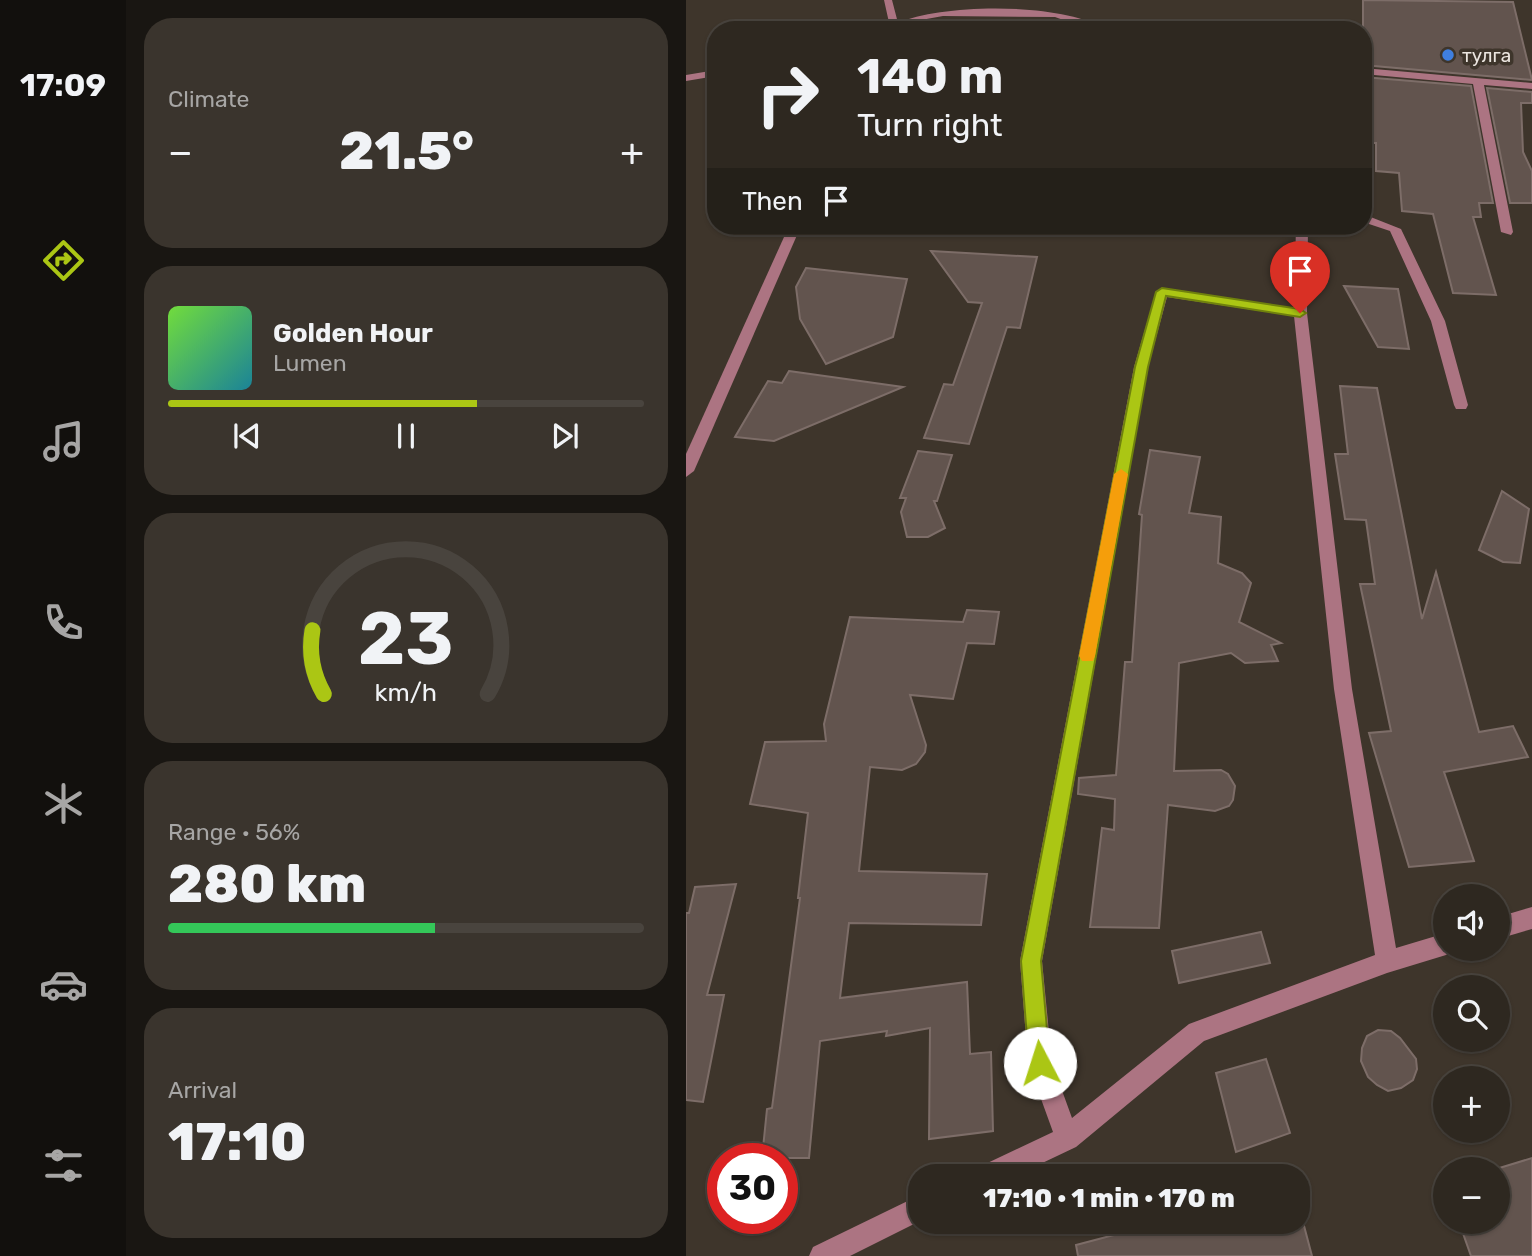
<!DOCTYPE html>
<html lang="en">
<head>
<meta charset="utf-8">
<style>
  :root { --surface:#2e2820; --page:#3a342d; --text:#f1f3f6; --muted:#a7a6a5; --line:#49443e; --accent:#abc614 }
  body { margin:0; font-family:Rubik,sans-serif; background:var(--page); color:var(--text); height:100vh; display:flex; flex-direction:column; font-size:26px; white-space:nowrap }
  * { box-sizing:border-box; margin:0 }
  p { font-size:23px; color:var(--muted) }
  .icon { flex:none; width:38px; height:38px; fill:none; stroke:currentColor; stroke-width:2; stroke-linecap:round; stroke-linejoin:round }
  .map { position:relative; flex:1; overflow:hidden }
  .side { display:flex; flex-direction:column; gap:18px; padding:18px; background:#191612; width:560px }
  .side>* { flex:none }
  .guide { position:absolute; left:21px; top:21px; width:665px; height:214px; border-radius:28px; box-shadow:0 2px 5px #0004,0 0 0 2px var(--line); background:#2e2820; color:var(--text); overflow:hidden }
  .controls { position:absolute; left:747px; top:884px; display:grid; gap:14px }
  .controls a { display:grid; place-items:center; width:77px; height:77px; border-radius:50%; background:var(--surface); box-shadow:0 2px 5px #0004,0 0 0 2px var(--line); font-size:35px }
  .speed { position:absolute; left:21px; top:1143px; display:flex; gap:14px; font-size:35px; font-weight:700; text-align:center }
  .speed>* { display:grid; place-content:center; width:91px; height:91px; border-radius:50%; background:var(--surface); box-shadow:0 2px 5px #0004,0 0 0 2px var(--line); line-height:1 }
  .speed .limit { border:10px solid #d22; background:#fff; color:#111 }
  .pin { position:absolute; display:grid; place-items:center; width:60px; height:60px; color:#fff; margin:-72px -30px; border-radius:50% 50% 50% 0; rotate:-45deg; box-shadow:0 0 7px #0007 }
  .pin .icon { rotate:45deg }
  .me { position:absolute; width:77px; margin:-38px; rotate:355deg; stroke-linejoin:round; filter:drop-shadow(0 0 5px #0008) }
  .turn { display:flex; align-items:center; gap:24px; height:147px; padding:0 35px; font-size:32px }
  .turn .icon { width:91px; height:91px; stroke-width:2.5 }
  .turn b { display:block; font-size:49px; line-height:60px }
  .then { display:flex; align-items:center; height:66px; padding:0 35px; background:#0003; gap:14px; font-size:26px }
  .big { font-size:52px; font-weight:800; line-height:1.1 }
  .side .widget { flex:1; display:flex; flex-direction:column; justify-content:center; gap:10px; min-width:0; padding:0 24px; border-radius:28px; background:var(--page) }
  .side .dial { align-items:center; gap:0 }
  .dial svg { height:182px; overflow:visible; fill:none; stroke:var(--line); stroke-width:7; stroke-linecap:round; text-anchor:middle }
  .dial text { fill:var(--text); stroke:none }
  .song { display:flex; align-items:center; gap:21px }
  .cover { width:84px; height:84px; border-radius:10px; background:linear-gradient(135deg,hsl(100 70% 55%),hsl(190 70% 35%)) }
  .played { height:7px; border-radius:4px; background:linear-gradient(90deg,var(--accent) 65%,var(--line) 65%) }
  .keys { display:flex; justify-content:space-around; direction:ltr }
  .heat { display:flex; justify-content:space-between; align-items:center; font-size:38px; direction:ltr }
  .charge { height:10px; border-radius:5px; background:linear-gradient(90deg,#34c759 56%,var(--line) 0) }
  .trip { position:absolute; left:222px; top:1164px; width:402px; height:70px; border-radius:28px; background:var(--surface); box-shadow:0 2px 5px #0004,0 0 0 2px var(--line); font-weight:800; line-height:70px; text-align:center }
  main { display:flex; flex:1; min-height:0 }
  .menu { display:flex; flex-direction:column; width:126px; justify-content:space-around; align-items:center; background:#12100d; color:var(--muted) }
  .menu .icon { width:49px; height:49px }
  .menu .selected { color:var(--accent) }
  .menu b { font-size:32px; color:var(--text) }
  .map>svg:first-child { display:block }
</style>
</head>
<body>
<main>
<nav class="menu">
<b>17:09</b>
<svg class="icon selected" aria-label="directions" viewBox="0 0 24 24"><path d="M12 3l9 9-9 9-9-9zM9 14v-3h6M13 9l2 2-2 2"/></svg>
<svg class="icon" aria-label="music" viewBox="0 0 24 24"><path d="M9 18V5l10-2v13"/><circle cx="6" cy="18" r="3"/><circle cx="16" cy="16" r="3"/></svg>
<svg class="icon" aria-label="phone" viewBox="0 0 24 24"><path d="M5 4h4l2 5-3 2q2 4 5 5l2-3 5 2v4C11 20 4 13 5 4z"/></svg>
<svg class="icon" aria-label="climate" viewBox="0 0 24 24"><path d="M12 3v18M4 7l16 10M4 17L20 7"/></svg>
<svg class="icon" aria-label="car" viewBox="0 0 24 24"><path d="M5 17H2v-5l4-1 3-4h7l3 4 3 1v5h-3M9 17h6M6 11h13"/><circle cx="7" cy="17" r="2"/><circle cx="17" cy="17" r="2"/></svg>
<svg class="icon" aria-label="filters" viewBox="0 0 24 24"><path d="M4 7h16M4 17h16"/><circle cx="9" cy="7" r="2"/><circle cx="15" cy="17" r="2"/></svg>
</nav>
<section class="side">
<div class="widget"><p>Climate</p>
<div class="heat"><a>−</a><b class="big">21.5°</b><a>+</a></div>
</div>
<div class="widget">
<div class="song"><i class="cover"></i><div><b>Golden Hour</b><p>Lumen</p></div></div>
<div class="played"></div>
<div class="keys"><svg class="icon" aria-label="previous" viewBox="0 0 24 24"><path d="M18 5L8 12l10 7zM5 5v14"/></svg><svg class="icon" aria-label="pause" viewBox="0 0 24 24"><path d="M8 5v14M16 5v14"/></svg><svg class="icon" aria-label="next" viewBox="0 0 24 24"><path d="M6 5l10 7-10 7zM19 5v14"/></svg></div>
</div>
<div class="widget dial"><svg viewBox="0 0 100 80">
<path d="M14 69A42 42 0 1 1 86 69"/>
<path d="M14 69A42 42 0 0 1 9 41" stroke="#abc614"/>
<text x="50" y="56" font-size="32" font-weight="700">23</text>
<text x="50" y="72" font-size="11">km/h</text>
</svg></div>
<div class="widget"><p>Range · 56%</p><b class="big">280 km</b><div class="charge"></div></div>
<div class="widget"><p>Arrival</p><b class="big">17:10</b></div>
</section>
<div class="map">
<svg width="846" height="1256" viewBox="0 0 846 1256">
  <rect width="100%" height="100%" fill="#3e352b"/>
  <g fill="#62544e" stroke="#7d6d68" stroke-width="2">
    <polygon points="677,0 827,2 846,80 677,65"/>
    <polygon points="677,77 785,86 807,203 793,203 795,217 787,217 810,295 767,293 747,214 716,211 713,173 690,171 690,143 682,143 677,107"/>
    <polygon points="801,88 846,92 846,103 835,103 837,152 846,171 846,203 824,203"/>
    <polygon points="245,251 351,257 334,328 321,327 283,444 238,438 258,384 267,385 296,303 282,302"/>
    <polygon points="120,268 221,279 207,337 140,364 114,319 110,287"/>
    <polygon points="658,286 712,289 723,349 692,347"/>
    <polygon points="103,371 217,387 88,441 49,437 82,381 96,383"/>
    <polygon points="654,386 691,388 736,619 750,572 793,732 827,726 842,757 758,772 788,861 723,867 683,733 705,731 674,584 689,584 680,520 659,519 649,454 662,454"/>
    <polygon points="464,450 514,457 503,513 535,517 532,563 556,573 565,583 553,622 595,643 585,645 592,661 559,663 545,653 493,663 488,771 535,770 542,774 549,786 547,800 543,806 529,811 482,805 473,928 404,927 416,828 428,830 429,799 392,794 393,778 430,775 439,662 446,662 456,515 453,514"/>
    <polygon points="232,451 266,455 251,501 248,501 259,528 242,537 221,537 215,512 220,498 214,498"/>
    <polygon points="816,491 843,509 834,563 817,562 793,550"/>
    <polygon points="281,610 313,612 308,644 281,643 267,699 224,695 240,745 239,752 230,764 216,770 184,767 173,871 301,874 295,925 163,923 154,998 281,982 284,1054 305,1052 307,1131 243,1139 244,1028 200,1036 201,1031 134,1041 123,1158 76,1158 81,1109 86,1108 114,898 112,898 122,813 64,804 79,742 140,741 138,724 164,617 277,622"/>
    <polygon points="50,884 21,995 38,995 17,1102 0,1100 0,913 3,913 9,887"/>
    <polygon points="575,932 584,963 493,983 486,951"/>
    <polygon points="692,1030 705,1031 714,1038 730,1059 731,1069 727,1080 715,1088 702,1091 691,1085 682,1077 675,1061 676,1048 681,1036"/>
    <polygon points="580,1059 604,1133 550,1152 530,1073"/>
    <polygon points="846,1158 846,1256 785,1256 773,1222 812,1222 810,1169"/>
    <polygon points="477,1222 617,1222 626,1256 392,1256 390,1245"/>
  </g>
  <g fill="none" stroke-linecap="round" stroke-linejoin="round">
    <g fill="#ac7482" fill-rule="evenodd">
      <path d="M198,0H206L212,23C257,3 378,2 420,30H405L369,17L257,16L235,20L214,30H200L204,27Z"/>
      <polygon points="677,68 846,83 846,89 798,85 827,232 825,235 815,232 787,84 677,74"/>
      <polygon points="30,70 30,76 0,81 0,75"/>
      <polygon points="677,214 715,229 759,321 782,405 780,409 770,409 768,405 745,321 704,231 677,222"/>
      <polygon points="103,226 115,226 8,471 0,477 0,454"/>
      <path d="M610,226H622L621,313L666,689L710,948L760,933V948H769L760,955L701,973L518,1041L390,1147L329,1176H290L293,1167L367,1132L342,1063L334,961L448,367L470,292L476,288L608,308ZM481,297L608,316L648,689L689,955L503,1024L386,1118L366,1063L356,961L462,367Z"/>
      <polygon points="846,907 846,929 812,939 812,917"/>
      <polygon points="234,1195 234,1221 164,1256 123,1256 127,1247"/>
    </g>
  </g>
  <polygon fill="#abc614" stroke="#6f810d" stroke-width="2" points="476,288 614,309 620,313 614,317 480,296 462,367 355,961 364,1063 361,1071 354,1074 346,1071 343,1063 335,961 449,367 470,292"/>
  <polygon fill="#f59e0b" points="435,469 442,474 409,656 407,661 396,661 393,656 428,474"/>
  <circle fill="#3f7fe0" stroke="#3e352b" stroke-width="2.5" cx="762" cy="55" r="7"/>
  <g text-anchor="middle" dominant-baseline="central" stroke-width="7" stroke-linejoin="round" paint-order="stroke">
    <g font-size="19" fill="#ece6e0" stroke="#3e352b" text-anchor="start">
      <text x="776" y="55">тулга</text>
    </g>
  </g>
</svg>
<div class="controls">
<a><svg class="icon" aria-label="sound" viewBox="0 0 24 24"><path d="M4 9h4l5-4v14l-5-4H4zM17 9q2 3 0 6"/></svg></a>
<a><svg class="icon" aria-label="search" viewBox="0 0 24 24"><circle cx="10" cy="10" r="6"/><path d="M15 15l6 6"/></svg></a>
<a>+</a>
<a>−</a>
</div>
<div class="speed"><div class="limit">30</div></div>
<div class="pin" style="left:614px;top:313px;background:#d93025"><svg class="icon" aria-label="arrive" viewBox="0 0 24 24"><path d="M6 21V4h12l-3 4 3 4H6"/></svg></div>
<svg class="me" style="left:354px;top:1063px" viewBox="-20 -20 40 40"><circle r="19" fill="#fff"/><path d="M0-13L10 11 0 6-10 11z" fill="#abc614"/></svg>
<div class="trip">17:10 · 1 min · 170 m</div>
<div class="guide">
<div class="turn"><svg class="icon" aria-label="right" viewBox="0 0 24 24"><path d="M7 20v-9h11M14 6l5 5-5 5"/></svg><div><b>140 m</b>Turn right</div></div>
<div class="then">Then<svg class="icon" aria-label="arrive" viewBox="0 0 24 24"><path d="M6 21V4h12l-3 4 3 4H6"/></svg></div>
</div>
</div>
</main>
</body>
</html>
